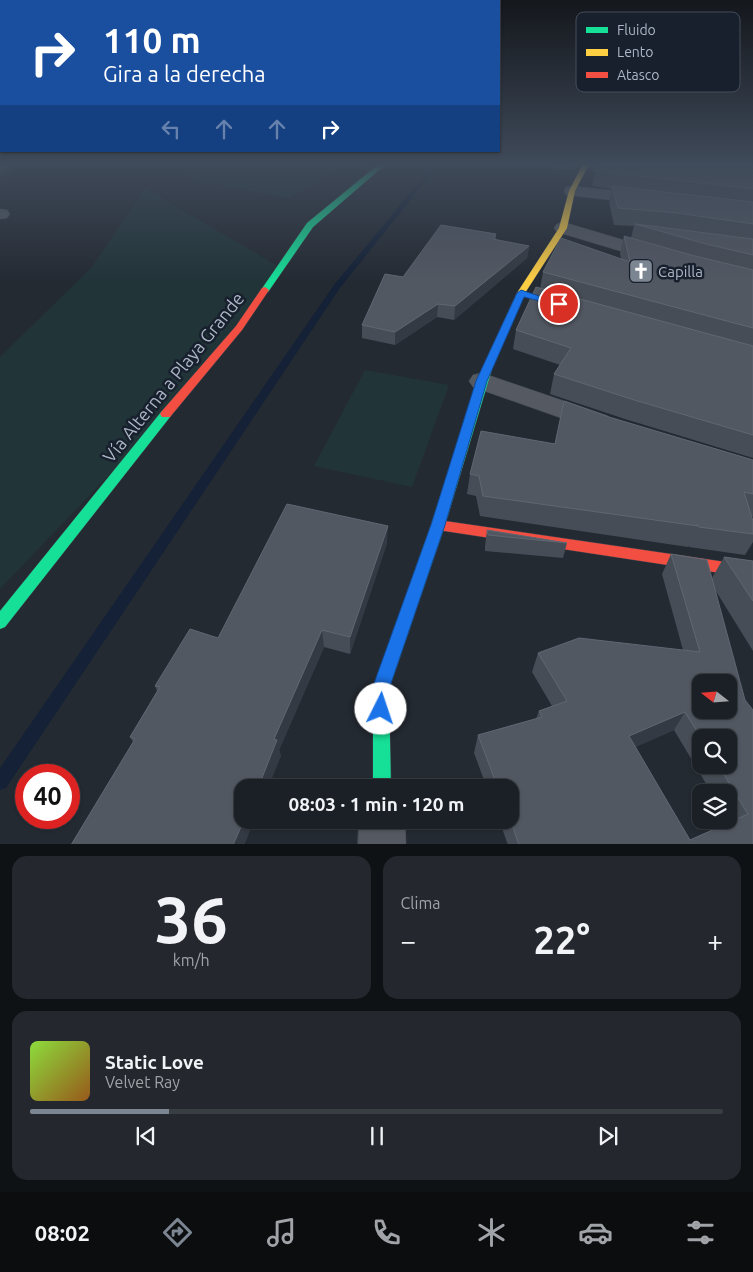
<!DOCTYPE html>
<html lang="es">
<head>
<meta charset="utf-8">
<style>
  :root { --surface:#1b2026; --page:#24282e; --text:#f1f3f6; --muted:#a0a3a7; --line:#393e43; --accent:#7c8592 }
  body { margin:0; font-family:Ubuntu,sans-serif; background:var(--page); color:var(--text); height:100vh; display:flex; flex-direction:column; font-size:19px; white-space:nowrap }
  * { box-sizing:border-box; margin:0 }
  p { font-size:16px; color:var(--muted) }
  .icon { flex:none; width:28px; height:28px; fill:none; stroke:currentColor; stroke-width:2; stroke-linecap:round; stroke-linejoin:round }
  .map { position:relative; height:844px; overflow:hidden }
  .drawer { display:flex; flex-direction:column; gap:12px; padding:12px; background:#0f1215; flex:1 }
  .drawer>* { flex:none }
  .top-card { position:absolute; left:0px; top:0px; width:500px; height:152px; box-shadow:0 1px 4px #0004,0 0 0 1px var(--line); background:#1a4fa0; color:#fff; overflow:hidden }
  .needle { width:32px; rotate:287deg }
  .fabs { position:absolute; left:692px; top:674px; display:grid; gap:10px }
  .fabs a { display:grid; place-items:center; width:45px; height:45px; border-radius:10px; background:var(--surface); box-shadow:0 1px 4px #0004,0 0 0 1px var(--line); font-size:25px }
  .speed { position:absolute; left:15px; top:764px; display:flex; gap:10px; font-size:25px; font-weight:700; text-align:center }
  .speed>* { display:grid; place-content:center; width:65px; height:65px; border-radius:50%; background:var(--surface); box-shadow:0 1px 4px #0004,0 0 0 1px var(--line); line-height:1 }
  .speed .limit { border:8px solid #d22; background:#fff; color:#111 }
  .pin { position:absolute; display:grid; place-items:center; width:42px; height:42px; color:#fff; margin:-21px; border:2px solid #fff; border-radius:50%; box-shadow:0 1px 5px #0007 }
  .me { position:absolute; width:55px; margin:-28px; rotate:4deg; stroke-linejoin:round; filter:drop-shadow(0 0 4px #0008) }
  .turn { display:flex; align-items:center; gap:18px; height:105px; padding:0 20px; font-size:22px }
  .turn .icon { width:65px; height:65px; stroke-width:2.5 }
  .turn b { display:block; font-size:35px; line-height:42px }
  .lanes { display:flex; align-items:center; height:48px; padding:0 20px; background:#0003; justify-content:center; gap:25px; direction:ltr }
  .lanes .off { opacity:.35 }
  .big { font-size:38px; font-weight:700; line-height:1.1 }
  .drawer .card { flex:1; display:flex; flex-direction:column; justify-content:center; gap:8px; min-width:0; padding:0 18px; border-radius:15px; background:var(--page) }
  .drawer .dial { align-items:center; gap:0 }
  .dial b { font-size:65px; line-height:1 }
  .song { display:flex; align-items:center; gap:15px }
  .cover { width:60px; height:60px; border-radius:8px; background:linear-gradient(135deg,hsl(90 70% 55%),hsl(30 70% 35%)) }
  .played { height:5px; border-radius:2px; background:linear-gradient(90deg,var(--accent) 20%,var(--line) 20%) }
  .keys { display:flex; justify-content:space-around; direction:ltr }
  .heat { display:flex; justify-content:space-between; align-items:center; font-size:28px; direction:ltr }
  .drawer .tiles { flex:1; display:grid; gap:12px; grid-template-columns:1fr 1fr }
  .card:last-child { grid-column:span 2 }
  .trip { position:absolute; left:234px; top:779px; width:285px; height:50px; border-radius:15px; background:var(--surface); box-shadow:0 1px 4px #0004,0 0 0 1px var(--line); font-weight:700; line-height:50px; text-align:center }
  .tabs { display:flex; height:80px; justify-content:space-around; align-items:center; background:#0b0d0f; color:var(--muted) }
  .tabs .icon { width:35px; height:35px }
  .tabs .selected { color:var(--accent) }
  .tabs b { font-size:22px; color:var(--text) }
  .map>svg:first-child { display:block }
</style>
</head>
<body>
<div class="map">
<svg width="753" height="845" viewBox="0 0 753 845">
  <rect width="100%" height="100%" fill="#242a32"/>
  <g fill="#213438">
    <polygon points="180,164 344,164 289,198 192,180"/>
    <polygon points="145,188 281,268 154,428 0,589 0,357 92,267"/>
    <polygon points="365,370 449,385 412,487 314,466"/>
  </g>
  <g fill="none" stroke-linecap="round" stroke-linejoin="round">
    <polygon fill="#142136" fill-rule="evenodd" points="437,164 443,164 424,183 340,288 6,788 0,790 0,768 334,285 420,181"/>
    <defs>
      <g id="street">
        <polygon points="572,186 647,194 653,195 655,199 653,203 647,204 566,195 564,191 566,187"/>
        <polygon points="0,209 7,210 10,214 7,218 0,219"/>
        <polygon points="563,222 664,252 667,256 664,260 657,262 557,232 554,228 557,224"/>
        <polygon points="482,373 608,416 612,422 608,428 598,431 473,387 469,381 473,375"/>
        <polygon points="359,820 405,820 406,845 358,845"/>
      </g>
      <g id="fast">
        <polygon points="379,164 386,164 313,227 268,292 262,292 261,290 307,223"/>
        <polygon points="487,366 492,369 445,525 389,689 391,788 373,788 373,689 431,525 482,369"/>
        <polygon points="166,410 170,411 172,414 170,417 5,627 0,629 0,611 162,411"/>
      </g>
      <polygon id="slow" points="583,164 589,164 575,191 567,228 525,293 492,369 491,371 483,371 482,369 517,293 559,228 569,191"/>
      <g id="jam">
        <polygon points="265,287 269,290 242,330 170,417 162,417 160,414 162,411 236,326 262,288"/>
        <polygon points="438,520 753,566 753,578 438,530 433,529 431,525 433,521"/>
      </g>
    </defs>
    <use href="#street" stroke="#41474f" stroke-width="1"/>
    <use href="#fast" stroke="#41474f" stroke-width="1"/>
    <use href="#slow" stroke="#41474f" stroke-width="1"/>
    <use href="#jam" stroke="#41474f" stroke-width="1"/>
    <use href="#street" fill="#545962" fill-rule="evenodd"/>
    <use href="#fast" fill="#16e098" fill-rule="evenodd"/>
    <use href="#slow" fill="#ffcf43" fill-rule="evenodd"/>
    <use href="#jam" fill="#f24e42" fill-rule="evenodd"/>
  </g>
  <g fill="#474d56" fill-rule="evenodd">
    <polygon points="515,164 577,164 573,170"/>
    <polygon points="594,164 753,164 753,458 625,419 550,394 554,374 560,365 513,349 516,330 540,289 543,272 621,259 620,253 624,236 631,238 634,226 614,225 609,202 612,189 592,186 595,173 592,172"/>
    <polygon points="496,234 496,240 529,246 527,258 454,320 437,317 395,345 362,338 362,325 403,277"/>
    <polygon points="564,401 609,417 753,460 753,517 751,516 753,521 753,542 745,555 689,547 688,546 688,547 480,516 476,496 467,494 470,474 555,444"/>
    <polygon points="487,530 567,543 563,558 485,551 485,546"/>
    <polygon points="387,543 350,654 324,647 279,750 281,756 242,820 254,820 244,845 71,845 133,742 130,737 157,691 155,686 218,638"/>
    <path d="M671,554L712,578L724,557L753,561V651L714,588L753,845H508L499,820H510V788H487L474,753L478,735L536,719L539,711L552,706L532,672L538,653L683,650L662,574ZM674,730L711,792H729V820H727L728,823L690,840L635,747ZM701,738L729,765H701Z"/>
  </g>
  <g fill="#343a43">
    <polygon points="6,164 15,164 16,166 11,169 12,172 0,178 0,171 4,165"/>
    <polygon points="574,164 577,164 573,170"/>
    <polygon points="529,246 527,258 454,320 455,306"/>
    <polygon points="438,304 437,317 395,345 395,332"/>
    <polygon points="388,526 387,543 350,654 350,637"/>
    <polygon points="322,630 324,647 279,750 281,756 268,788 258,788 274,739"/>
    <polygon points="685,712 674,730 620,754 629,736"/>
    <polygon points="244,820 254,820 244,845 233,845"/>
  </g>
  <g fill="#525862" stroke="#606772" fill-rule="evenodd">
    <polygon points="0,164 6,164 4,165 10,166 0,171"/>
    <polygon points="597,164 753,164 753,189 595,171"/>
    <polygon points="612,186 753,202 753,224 677,213 618,208"/>
    <polygon points="635,224 753,239 753,255 706,244"/>
    <polygon points="441,225 496,234 493,239 529,246 455,306 438,304 395,332 362,325 385,274 403,277"/>
    <polygon points="624,236 691,255 753,270 753,328 543,272 561,238 630,262"/>
    <polygon points="536,287 753,346 753,435 631,399 554,374 571,348 516,330"/>
    <polygon points="564,401 609,417 753,460 753,494 744,492 753,521 753,534 699,527 697,524 698,526 483,496 479,476 470,474 481,431 555,444"/>
    <polygon points="287,504 388,526 350,637 322,630 274,739 277,740 258,788 242,788 242,820 244,820 233,845 71,845 135,739 130,737 160,687 155,686 190,629 218,638"/>
    <polygon points="487,530 567,543 488,535"/>
    <path d="M671,554L707,560L745,700L753,710V845H519L510,819V788H498L478,735L542,717L539,711L567,701L538,653L579,638L700,652ZM701,682H729V710H701ZM685,712L701,738H729V765H718L748,814L690,840L629,736Z"/>
    <polygon points="724,557 753,561 753,601"/>
  </g>
  <linearGradient id="sky" x2="0" y2="1"><stop stop-color="#14171c"/><stop offset="0.58" stop-color="#3f4a5a"/><stop offset="1" stop-color="#3f4a5a" stop-opacity="0"/></linearGradient>
  <rect width="753" height="282" fill="url(#sky)"/>
  <polygon fill="#1a73e8" stroke="#114b97" points="521,290 563,304 559,306 524,297 487,381 445,525 389,689 389,709 387,714 381,717 375,714 373,709 372,689 431,525 476,381 517,293"/>
  <defs>
    <symbol id="church-square" viewBox="-11 -11 22 22"><rect x="-9" y="-9" width="18" height="18" rx="4" fill="#7c8592" stroke="#18202d"/><path d="M-1.2-6h2.4v3.5h3.3v2.4h-3.3V6h-2.4V-.1h-3.3v-2.4h3.3Z" fill="#fff"/></symbol>
  </defs>
  <g fill-rule="evenodd">
    <use href="#church-square" x="627" y="257" width="28" height="28"/>
  </g>
  <g text-anchor="middle" dominant-baseline="central" stroke-width="5" stroke-linejoin="round" paint-order="stroke">
    <g font-size="15" fill="#acb6c6" stroke="#18202d" text-anchor="start">
      <text x="658" y="271">Capilla</text>
    </g>
    <g font-size="18" fill="#acb6c6" stroke="#18202d">
      <text transform="translate(173 377) rotate(-51)">Vía Alterna a Playa Grande</text>
    </g>
  </g>
  <rect x="576" y="12" width="164" height="80" rx="8" fill="#18202d" stroke="#444d5b" stroke-width="1"/>
  <rect x="586" y="27" width="22" height="6" fill="#16e098"/>
  <rect x="586" y="49" width="22" height="7" fill="#ffcf43"/>
  <rect x="586" y="72" width="22" height="6" fill="#f24e42"/>
  <g font-size="14" fill="#acb6c6">
    <text x="617" y="35">Fluido</text>
    <text x="617" y="57">Lento</text>
    <text x="617" y="80">Atasco</text>
  </g>
</svg>
<div class="fabs">
<a><svg class="needle" viewBox="-14 -14 28 28"><path d="M0-13l5 13h-10z" fill="#e53935"/><path d="M0 13l5-13h-10z" fill="#a0a3a7"/></svg></a>
<a><svg class="icon" aria-label="search" viewBox="0 0 24 24"><circle cx="10" cy="10" r="6"/><path d="M15 15l6 6"/></svg></a>
<a><svg class="icon" aria-label="layers" viewBox="0 0 24 24"><path d="M12 4l9 5-9 5-9-5zM3 14l9 5 9-5"/></svg></a>
</div>
<div class="speed"><div class="limit">40</div></div>
<div class="pin" style="left:559px;top:304px;background:#d93025"><svg class="icon" aria-label="arrive" viewBox="0 0 24 24"><path d="M6 21V4h12l-3 4 3 4H6"/></svg></div>
<svg class="me" style="left:381px;top:709px" viewBox="-20 -20 40 40"><circle r="19" fill="#fff"/><path d="M0-13L10 11 0 6-10 11z" fill="#1a73e8"/></svg>
<div class="trip">08:03 · 1 min · 120 m</div>
<div class="top-card">
<div class="turn"><svg class="icon" aria-label="right" viewBox="0 0 24 24"><path d="M7 20v-9h11M14 6l5 5-5 5"/></svg><div><b>110 m</b>Gira a la derecha</div></div>
<div class="lanes"><svg class="icon off" aria-label="left" viewBox="0 0 24 24"><path d="M17 20v-9H6M10 6l-5 5 5 5"/></svg><svg class="icon off" aria-label="ahead" viewBox="0 0 24 24"><path d="M12 20V5M6 11l6-6 6 6"/></svg><svg class="icon off" aria-label="ahead" viewBox="0 0 24 24"><path d="M12 20V5M6 11l6-6 6 6"/></svg><svg class="icon" aria-label="right" viewBox="0 0 24 24"><path d="M7 20v-9h11M14 6l5 5-5 5"/></svg></div>
</div>
</div>
<section class="drawer">
<div class="tiles">
<div class="card dial"><b>36</b><p>km/h</p></div>
<div class="card"><p>Clima</p>
<div class="heat"><a>−</a><b class="big">22°</b><a>+</a></div>
</div>
<div class="card">
<div class="song"><i class="cover"></i><div><b>Static Love</b><p>Velvet Ray</p></div></div>
<div class="played"></div>
<div class="keys"><svg class="icon" aria-label="previous" viewBox="0 0 24 24"><path d="M18 5L8 12l10 7zM5 5v14"/></svg><svg class="icon" aria-label="pause" viewBox="0 0 24 24"><path d="M8 5v14M16 5v14"/></svg><svg class="icon" aria-label="next" viewBox="0 0 24 24"><path d="M6 5l10 7-10 7zM19 5v14"/></svg></div>
</div>
</div>
</section>
<nav class="tabs">
<b>08:02</b>
<svg class="icon selected" aria-label="directions" viewBox="0 0 24 24"><path d="M12 3l9 9-9 9-9-9zM9 14v-3h6M13 9l2 2-2 2"/></svg>
<svg class="icon" aria-label="music" viewBox="0 0 24 24"><path d="M9 18V5l10-2v13"/><circle cx="6" cy="18" r="3"/><circle cx="16" cy="16" r="3"/></svg>
<svg class="icon" aria-label="phone" viewBox="0 0 24 24"><path d="M5 4h4l2 5-3 2q2 4 5 5l2-3 5 2v4C11 20 4 13 5 4z"/></svg>
<svg class="icon" aria-label="climate" viewBox="0 0 24 24"><path d="M12 3v18M4 7l16 10M4 17L20 7"/></svg>
<svg class="icon" aria-label="car" viewBox="0 0 24 24"><path d="M5 17H2v-5l4-1 3-4h7l3 4 3 1v5h-3M9 17h6M6 11h13"/><circle cx="7" cy="17" r="2"/><circle cx="17" cy="17" r="2"/></svg>
<svg class="icon" aria-label="filters" viewBox="0 0 24 24"><path d="M4 7h16M4 17h16"/><circle cx="9" cy="7" r="2"/><circle cx="15" cy="17" r="2"/></svg>
</nav>
</body>
</html>
